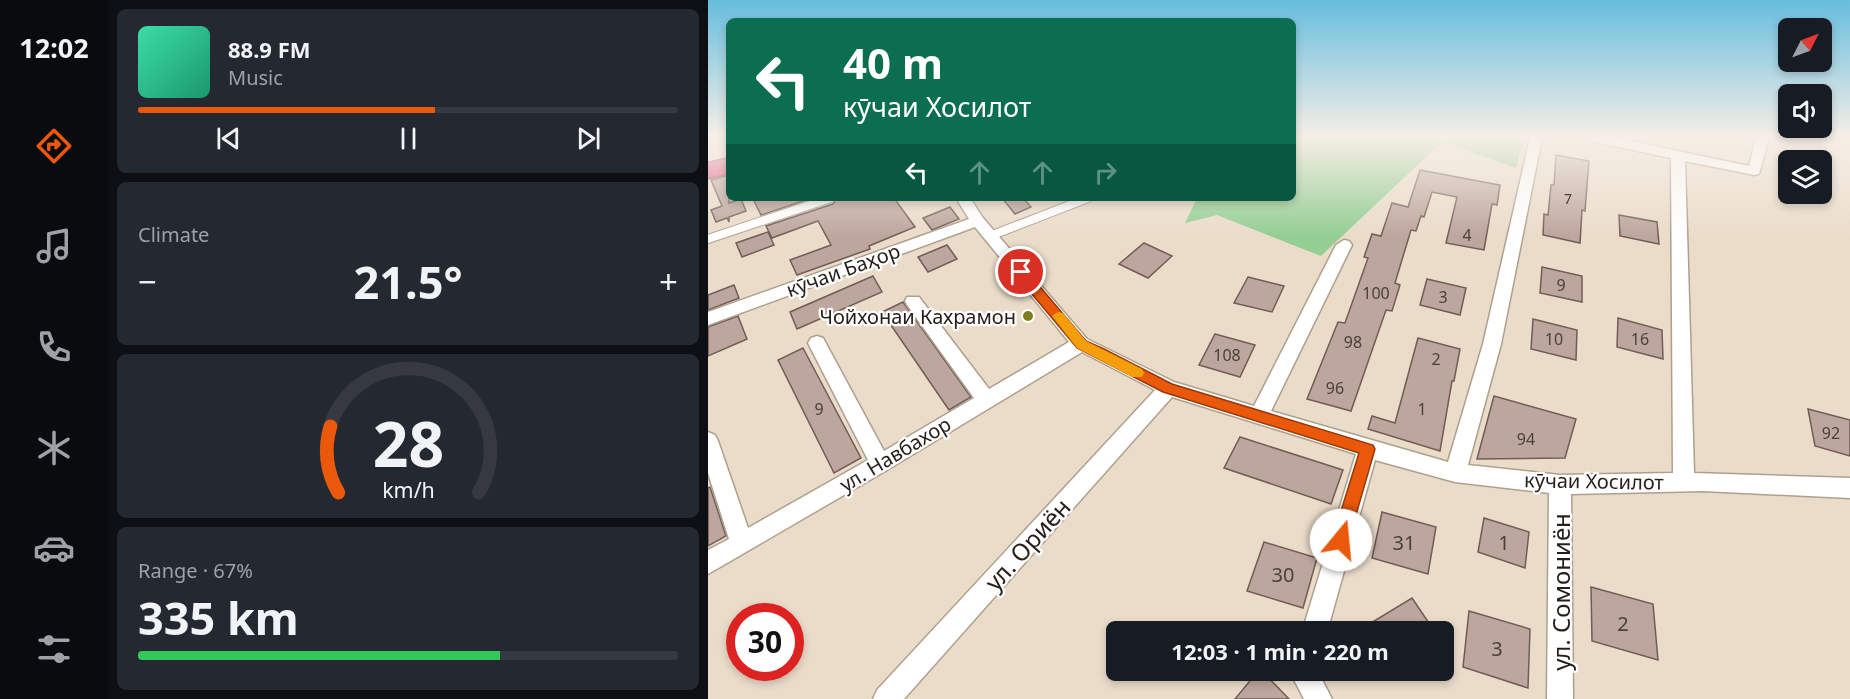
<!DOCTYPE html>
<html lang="en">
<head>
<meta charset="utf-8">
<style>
  :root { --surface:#171b24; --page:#242831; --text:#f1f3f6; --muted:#9ea1a6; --line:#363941; --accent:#ea580c }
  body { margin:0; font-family:"Noto Sans",sans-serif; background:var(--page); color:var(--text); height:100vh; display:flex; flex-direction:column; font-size:22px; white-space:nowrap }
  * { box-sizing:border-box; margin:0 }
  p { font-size:20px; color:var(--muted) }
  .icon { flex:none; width:33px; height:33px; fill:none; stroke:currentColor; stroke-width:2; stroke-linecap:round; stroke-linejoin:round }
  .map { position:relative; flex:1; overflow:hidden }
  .panel { display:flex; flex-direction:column; gap:9px; padding:9px; background:#0d0f14; width:600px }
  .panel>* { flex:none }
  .hud { position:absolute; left:18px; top:18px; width:570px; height:183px; border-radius:9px; box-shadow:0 3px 9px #0003; background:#0b6e4f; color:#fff; overflow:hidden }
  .needle { width:39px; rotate:48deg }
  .buttons { position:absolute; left:1070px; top:18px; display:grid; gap:12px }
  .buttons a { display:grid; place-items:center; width:54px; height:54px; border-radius:9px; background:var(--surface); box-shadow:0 3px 9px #0003; font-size:30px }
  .speed { position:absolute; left:18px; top:603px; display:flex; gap:12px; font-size:30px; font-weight:700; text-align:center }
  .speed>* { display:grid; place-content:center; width:78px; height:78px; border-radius:50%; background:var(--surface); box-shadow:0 3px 9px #0003; line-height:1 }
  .speed .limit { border:9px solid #d22; background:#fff; color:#111 }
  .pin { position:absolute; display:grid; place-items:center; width:51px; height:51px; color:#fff; margin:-26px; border:3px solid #fff; border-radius:50%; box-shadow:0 2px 6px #0007 }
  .me { position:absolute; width:66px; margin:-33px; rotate:17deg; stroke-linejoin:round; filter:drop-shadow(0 0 4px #0008) }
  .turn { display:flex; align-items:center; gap:21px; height:126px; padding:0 18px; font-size:27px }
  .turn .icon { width:78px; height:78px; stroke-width:2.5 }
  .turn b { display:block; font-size:42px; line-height:51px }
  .lanes { display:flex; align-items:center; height:57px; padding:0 18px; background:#0003; justify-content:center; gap:30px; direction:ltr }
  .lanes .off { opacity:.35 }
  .big { font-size:45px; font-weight:700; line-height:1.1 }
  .panel .card { flex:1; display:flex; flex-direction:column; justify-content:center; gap:9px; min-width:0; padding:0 21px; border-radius:9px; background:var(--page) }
  .panel .dial { align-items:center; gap:0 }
  .dial svg { height:156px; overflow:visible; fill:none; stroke:var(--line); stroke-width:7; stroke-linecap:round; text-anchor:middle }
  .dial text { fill:var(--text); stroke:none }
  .song { display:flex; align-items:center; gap:18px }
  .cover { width:72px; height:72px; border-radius:9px; background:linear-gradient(135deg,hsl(160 70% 55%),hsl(160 70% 35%)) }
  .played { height:6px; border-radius:3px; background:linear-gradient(90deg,var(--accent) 55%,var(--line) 55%) }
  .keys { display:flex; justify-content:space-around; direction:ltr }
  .heat { display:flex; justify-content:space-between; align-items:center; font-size:33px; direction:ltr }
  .charge { height:9px; border-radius:4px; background:linear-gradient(90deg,#34c759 67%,var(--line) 0) }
  .trip { position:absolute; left:398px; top:621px; width:348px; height:60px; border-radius:9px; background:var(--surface); box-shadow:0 3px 9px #0003; font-weight:700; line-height:60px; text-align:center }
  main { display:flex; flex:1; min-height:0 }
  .tab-bar { display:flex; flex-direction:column; width:108px; justify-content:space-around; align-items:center; background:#090b0e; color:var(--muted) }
  .tab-bar .icon { width:42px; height:42px }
  .tab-bar .current { color:var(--accent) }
  .tab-bar b { font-size:27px; color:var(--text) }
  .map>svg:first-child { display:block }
</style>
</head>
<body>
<main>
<nav class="tab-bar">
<b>12:02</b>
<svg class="icon current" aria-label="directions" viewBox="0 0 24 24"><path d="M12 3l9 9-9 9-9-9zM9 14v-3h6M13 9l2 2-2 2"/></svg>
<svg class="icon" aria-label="music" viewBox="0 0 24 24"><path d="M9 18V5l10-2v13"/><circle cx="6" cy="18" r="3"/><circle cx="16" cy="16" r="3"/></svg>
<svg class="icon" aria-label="phone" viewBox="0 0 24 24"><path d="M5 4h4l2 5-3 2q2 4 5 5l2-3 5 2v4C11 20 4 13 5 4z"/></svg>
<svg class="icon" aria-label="climate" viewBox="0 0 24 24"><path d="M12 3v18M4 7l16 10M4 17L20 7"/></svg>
<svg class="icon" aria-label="car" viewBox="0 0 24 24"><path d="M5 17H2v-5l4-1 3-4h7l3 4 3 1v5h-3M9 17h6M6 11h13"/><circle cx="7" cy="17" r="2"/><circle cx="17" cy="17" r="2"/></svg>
<svg class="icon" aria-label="filters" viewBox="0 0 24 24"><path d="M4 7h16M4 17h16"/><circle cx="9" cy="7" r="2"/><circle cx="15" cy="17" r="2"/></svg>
</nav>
<section class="panel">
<div class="card">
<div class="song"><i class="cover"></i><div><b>88.9 FM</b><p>Music</p></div></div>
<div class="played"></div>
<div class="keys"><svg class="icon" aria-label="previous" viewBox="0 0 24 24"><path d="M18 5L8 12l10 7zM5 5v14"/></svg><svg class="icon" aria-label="pause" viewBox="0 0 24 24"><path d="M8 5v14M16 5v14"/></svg><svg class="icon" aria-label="next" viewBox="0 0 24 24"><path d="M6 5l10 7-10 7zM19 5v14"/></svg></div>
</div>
<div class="card"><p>Climate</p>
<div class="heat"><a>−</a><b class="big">21.5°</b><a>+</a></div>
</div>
<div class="card dial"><svg viewBox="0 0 100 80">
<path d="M14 69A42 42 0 1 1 86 69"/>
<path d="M14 69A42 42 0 0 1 10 35" stroke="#ea580c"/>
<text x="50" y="56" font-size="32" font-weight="700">28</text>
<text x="50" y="72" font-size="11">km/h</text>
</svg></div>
<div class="card"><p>Range · 67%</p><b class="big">335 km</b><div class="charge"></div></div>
</section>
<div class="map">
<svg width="1142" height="699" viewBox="0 0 1142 699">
  <rect width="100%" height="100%" fill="#ebdcca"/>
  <polygon fill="#94ce93" points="585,138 816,138 808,168 734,142 613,256 509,215 477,223 489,198 585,198"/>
  <g fill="#bda69e" stroke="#715c56" stroke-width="1.5">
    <polygon points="848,155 881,161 877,211 874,210 872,243 835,235 836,214 840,215 843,185 846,185"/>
    <polygon points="712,170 792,185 789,205 784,204 776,250 738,243 749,197 724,192 716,217 713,216 708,231 703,230 687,283 692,285 684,311 678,310 643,411 599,399 630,322 637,323 660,258 656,257 664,234 673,236 684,203 700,207"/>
    <polygon points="21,175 21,203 33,199 38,211 21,217 21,222 19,218 8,222 3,210 14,206 3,180"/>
    <polygon points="54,198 104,198 53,215 46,201"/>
    <polygon points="129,198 186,198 207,227 161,246 162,249 89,275 82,260 123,245 110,221 64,238 58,226 125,204"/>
    <polygon points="294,198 315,198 323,207 307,214"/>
    <polygon points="242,207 251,219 224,230 215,218"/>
    <polygon points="911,215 949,222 951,244 912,236"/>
    <polygon points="60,232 66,245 34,257 28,243"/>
    <polygon points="436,243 464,256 440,278 411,264"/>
    <polygon points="239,245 249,259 220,272 210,257"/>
    <polygon points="834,267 874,276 874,302 832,293"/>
    <polygon points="165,276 174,292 89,329 82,312"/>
    <polygon points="540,277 576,286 564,312 526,303"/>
    <polygon points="719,279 758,288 752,315 712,305"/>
    <polygon points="26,285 31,298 0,310 0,295"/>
    <polygon points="195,302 263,397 241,410 174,312"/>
    <polygon points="30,316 39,339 0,356 0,327"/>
    <polygon points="910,318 954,330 955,359 909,347"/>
    <polygon points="825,319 869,330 868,360 823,349"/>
    <polygon points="507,334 547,345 532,377 491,365"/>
    <polygon points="710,338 752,349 746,381 744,381 732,451 660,429 664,416 687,423"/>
    <polygon points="95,348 153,458 126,473 70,360"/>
    <polygon points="786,396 868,419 857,458 769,459"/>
    <polygon points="1100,409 1142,420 1142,456 1107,446"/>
    <polygon points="532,437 635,470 623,504 516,468"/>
    <polygon points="2,487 18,536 0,546 0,488"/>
    <polygon points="674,512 728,527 720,574 664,558"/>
    <polygon points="776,518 821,532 817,568 770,552"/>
    <polygon points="556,542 609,558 595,608 539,591"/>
    <polygon points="883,587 945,604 950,660 884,641"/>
    <polygon points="704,598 727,632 648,632"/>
    <polygon points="761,611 822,629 820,688 755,667"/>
    <polygon points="551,670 553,670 581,699 527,699"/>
  </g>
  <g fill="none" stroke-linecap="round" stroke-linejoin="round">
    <defs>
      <g id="lane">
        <polyline points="282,236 380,198"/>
        <polyline points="0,239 123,198"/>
      </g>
      <g id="street">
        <polygon points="822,138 834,138 793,344 760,465 852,475 965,473 963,158 887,142 881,138 908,138 1041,166 1048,138 1061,138 1051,174 1046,175 977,161 986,473 1142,478 1142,498 995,491 863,494 865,699 839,699 841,493 747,482 667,460 619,632 594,632 648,454 464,397 196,699 165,699 169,690 447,390 374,352 179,470 0,574 0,550 21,539 0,473 0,432 7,435 10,441 40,528 160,460 100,343 103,338 109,336 115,338 176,451 266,398 199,305 197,301 199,297 211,297 281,389 361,342 267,227 0,325 0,312 261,219 248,198 262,198 275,218 379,339 466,382 546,406 628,245 636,240 641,241 644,245 563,411 740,462 775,344"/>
        <polygon points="581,670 609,670 624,699 596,699"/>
      </g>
      <polygon id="highway" points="21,158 21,173 0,178 0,163"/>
    </defs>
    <use href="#lane" stroke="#ada08e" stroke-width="10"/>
    <use href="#street" stroke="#ada08e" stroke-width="3"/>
    <use href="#highway" stroke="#9c3f5a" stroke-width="3"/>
    <use href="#lane" stroke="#fff" stroke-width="8"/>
    <use href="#street" fill="#fff" fill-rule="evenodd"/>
    <use href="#highway" fill="#dd507e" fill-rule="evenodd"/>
  </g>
  <linearGradient id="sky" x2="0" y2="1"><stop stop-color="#67bdde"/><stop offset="0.58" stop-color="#f6efe7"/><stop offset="1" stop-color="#f6efe7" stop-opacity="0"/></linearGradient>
  <rect width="1142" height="236" fill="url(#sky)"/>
  <polygon fill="#ea580c" stroke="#983908" stroke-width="1.5" points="313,268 317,269 378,341 396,349 464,384 665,445 667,449 639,546 633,548 626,546 624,540 651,453 455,392 369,348 308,275 307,272"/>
  <polygon fill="#f59e0b" points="350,312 355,313 378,341 434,369 436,373 434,377 424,377 369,348 344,316"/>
  <circle fill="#7f7b21" stroke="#fff" stroke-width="2" cx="320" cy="316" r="6"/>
  <g text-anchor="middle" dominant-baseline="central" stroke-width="4.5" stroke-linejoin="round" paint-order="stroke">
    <g font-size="14" fill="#4a413a">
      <text x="860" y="198">7</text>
    </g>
    <g font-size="16" fill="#4a413a">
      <text x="759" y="235">4</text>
      <text x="853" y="285">9</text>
      <text x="668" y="293">100</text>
      <text x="735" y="297">3</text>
      <text x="846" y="339">10</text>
      <text x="932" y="339">16</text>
      <text x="645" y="342">98</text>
      <text x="519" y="355">108</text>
      <text x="728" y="359">2</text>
      <text x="627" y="388">96</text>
      <text x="111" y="409">9</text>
      <text x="714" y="409">1</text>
      <text x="1123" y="433">92</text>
      <text x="818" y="439">94</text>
    </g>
    <g font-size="20" fill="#241f18" stroke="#fff">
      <text transform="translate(135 270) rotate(-20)">кӯчаи Баҳор</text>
      <text transform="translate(187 454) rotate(-31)">ул. Навбахор</text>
      <text transform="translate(886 481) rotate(1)">кӯчаи Хосилот</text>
    </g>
    <g font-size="20" fill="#241f18" stroke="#fff" text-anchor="end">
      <text x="308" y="316">Чойхонаи Кахрамон</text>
    </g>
    <g font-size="20" fill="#4a413a">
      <text x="696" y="542">31</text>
      <text x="796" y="542">1</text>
      <text x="575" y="574">30</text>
      <text x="915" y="623">2</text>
      <text x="789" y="648">3</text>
    </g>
    <g font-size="24" fill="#241f18" stroke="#fff">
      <text transform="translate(319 544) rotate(-48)">ул. Ориён</text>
      <text transform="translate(852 592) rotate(-90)">ул. Сомониён</text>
    </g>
  </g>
</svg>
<div class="buttons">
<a><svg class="needle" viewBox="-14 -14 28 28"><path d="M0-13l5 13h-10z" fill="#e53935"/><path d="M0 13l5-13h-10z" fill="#9ea1a6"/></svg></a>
<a><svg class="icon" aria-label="sound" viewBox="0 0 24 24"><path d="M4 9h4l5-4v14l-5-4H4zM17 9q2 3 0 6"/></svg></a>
<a><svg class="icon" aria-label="layers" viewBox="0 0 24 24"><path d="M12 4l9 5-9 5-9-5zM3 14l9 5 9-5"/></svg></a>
</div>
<div class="speed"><div class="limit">30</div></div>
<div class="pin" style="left:313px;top:272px;background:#d93025"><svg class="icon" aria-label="arrive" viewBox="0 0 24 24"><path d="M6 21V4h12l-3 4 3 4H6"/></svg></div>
<svg class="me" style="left:633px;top:540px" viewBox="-20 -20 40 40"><circle r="19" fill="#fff"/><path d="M0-13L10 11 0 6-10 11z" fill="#ea580c"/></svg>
<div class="trip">12:03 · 1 min · 220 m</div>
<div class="hud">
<div class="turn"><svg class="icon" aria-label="left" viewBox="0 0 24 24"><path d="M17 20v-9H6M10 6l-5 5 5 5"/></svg><div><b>40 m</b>кӯчаи Хосилот</div></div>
<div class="lanes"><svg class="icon" aria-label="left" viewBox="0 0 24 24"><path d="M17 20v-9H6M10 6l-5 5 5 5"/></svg><svg class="icon off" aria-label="ahead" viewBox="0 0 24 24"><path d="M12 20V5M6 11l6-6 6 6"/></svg><svg class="icon off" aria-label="ahead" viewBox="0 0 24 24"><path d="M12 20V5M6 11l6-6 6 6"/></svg><svg class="icon off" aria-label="right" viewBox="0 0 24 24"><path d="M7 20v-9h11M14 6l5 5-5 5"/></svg></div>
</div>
</div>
</main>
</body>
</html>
